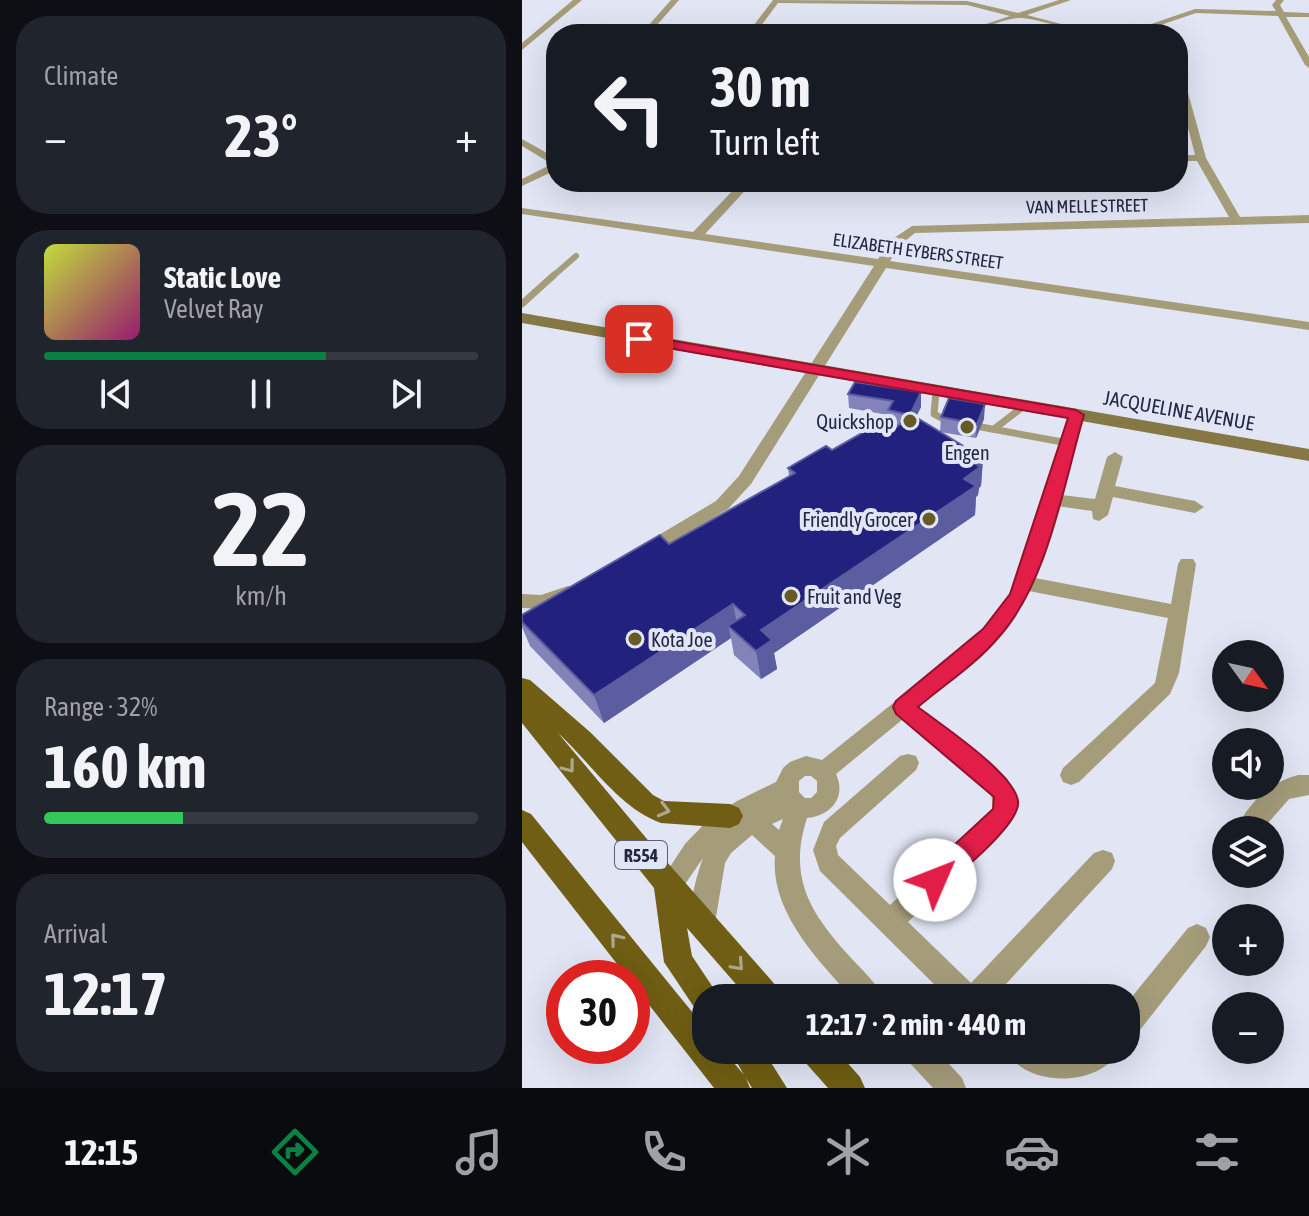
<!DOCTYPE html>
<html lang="en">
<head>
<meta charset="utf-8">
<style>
  :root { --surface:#171b24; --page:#20242c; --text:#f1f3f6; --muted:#9ea1a6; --line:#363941; --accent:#0b8043 }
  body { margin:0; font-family:"Asap Condensed",sans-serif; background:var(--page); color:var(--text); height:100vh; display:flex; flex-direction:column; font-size:30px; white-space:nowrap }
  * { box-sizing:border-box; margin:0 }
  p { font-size:26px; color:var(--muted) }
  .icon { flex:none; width:44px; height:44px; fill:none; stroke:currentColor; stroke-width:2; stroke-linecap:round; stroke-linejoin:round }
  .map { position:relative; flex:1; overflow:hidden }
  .details { display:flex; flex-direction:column; gap:16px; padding:16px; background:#0d0f14; width:522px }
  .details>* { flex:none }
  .hud { position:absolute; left:24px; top:24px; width:642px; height:168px; border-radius:32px; box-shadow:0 8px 32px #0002; background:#171b24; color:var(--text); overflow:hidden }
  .needle { width:52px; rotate:123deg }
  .buttons { position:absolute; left:690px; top:640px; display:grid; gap:16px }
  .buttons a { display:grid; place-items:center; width:72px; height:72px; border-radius:50%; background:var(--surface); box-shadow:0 8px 32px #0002; font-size:40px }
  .speed { position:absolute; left:24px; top:960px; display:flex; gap:16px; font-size:40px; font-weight:700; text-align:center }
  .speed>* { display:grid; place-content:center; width:104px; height:104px; border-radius:50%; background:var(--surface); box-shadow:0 8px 32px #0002; line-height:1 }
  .speed .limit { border:12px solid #d22; background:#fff; color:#111 }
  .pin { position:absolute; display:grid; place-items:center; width:68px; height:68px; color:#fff; margin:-34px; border-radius:16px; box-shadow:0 4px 12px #0006 }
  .me { position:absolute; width:88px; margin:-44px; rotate:46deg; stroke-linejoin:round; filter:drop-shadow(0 0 6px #0008) }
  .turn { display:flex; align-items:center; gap:28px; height:168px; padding:0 32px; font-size:36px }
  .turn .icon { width:104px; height:104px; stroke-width:2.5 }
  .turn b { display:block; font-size:56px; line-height:68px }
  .big { font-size:60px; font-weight:700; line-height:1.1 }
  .details .tile { flex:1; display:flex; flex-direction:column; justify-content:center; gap:12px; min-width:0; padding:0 28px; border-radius:32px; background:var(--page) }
  .details .dial { align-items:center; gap:0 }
  .dial b { font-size:104px; line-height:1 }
  .song { display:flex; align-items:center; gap:24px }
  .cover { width:96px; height:96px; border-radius:12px; background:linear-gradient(135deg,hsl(70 70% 55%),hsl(320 70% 35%)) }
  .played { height:8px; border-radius:4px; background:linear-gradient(90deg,var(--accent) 65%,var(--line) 65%) }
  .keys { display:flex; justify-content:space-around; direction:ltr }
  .heat { display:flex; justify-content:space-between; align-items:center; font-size:44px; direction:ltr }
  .charge { height:12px; border-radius:6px; background:linear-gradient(90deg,#34c759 32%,var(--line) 0) }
  .trip { position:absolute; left:170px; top:984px; width:448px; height:80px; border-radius:32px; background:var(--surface); box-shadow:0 8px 32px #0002; font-weight:700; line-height:80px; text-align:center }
  .dock { display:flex; height:128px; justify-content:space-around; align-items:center; background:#090b0e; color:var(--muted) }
  .dock .icon { width:56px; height:56px }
  .dock .on { color:var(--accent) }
  .dock b { font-size:36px; color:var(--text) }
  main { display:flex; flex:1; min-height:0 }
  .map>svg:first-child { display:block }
</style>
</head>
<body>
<main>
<section class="details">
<div class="tile"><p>Climate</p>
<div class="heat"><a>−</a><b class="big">23°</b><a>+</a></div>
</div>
<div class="tile">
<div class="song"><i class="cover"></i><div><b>Static Love</b><p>Velvet Ray</p></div></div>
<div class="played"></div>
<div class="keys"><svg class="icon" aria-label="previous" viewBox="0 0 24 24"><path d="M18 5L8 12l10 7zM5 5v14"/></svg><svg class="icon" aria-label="pause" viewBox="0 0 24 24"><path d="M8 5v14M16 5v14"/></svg><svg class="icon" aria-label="next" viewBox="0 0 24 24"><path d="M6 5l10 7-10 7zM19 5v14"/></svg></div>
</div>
<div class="tile dial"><b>22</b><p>km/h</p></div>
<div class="tile"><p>Range · 32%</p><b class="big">160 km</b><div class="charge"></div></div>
<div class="tile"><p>Arrival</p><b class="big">12:17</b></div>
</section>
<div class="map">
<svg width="787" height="1088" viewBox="0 0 787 1088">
  <rect width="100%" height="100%" fill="#e1e5f4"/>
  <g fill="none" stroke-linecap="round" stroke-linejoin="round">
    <polyline stroke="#a59c7a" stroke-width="6" points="30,277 54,256"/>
    <g stroke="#a59c7a" stroke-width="7">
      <polyline points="0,304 32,275"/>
      <polyline points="414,391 412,414 423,420"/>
      <polyline points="459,427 546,443"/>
      <polyline points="472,429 502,406"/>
    </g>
    <g fill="#a59c7a" fill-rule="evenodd">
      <polygon points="51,0 60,0 0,50 0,43"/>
      <polygon points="149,0 157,0 127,34 119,34"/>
      <path d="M251,0L445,1L496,13L537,0H549L505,15L577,34C551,34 516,17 496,18C474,20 456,34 434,34L488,16L445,5L256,3L233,34H225Z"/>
      <polygon points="754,0 762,0 758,5 762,12 787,13 787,17 764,17 787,57 787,68 783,65 756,16 674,13 612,34 600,34 673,9 754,11 750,5"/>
      <polygon points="656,68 660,71 684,158 718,217 787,215 787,223 393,233 378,245 368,261 787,322 787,330 364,268 229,484 206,509 127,556 115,556 112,552 115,548 194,501 217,476 352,266 0,214 0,208 171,232 219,182 231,182 183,234 356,259 369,240 390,226 707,217 675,161 656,161 656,155 673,155 656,89"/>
      <polygon points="0,139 34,158 34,170 0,186 0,179 30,164 0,146"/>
      <path d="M554,410L562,415L539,495L573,499L585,457L593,452L601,457L593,486L673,501L682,507L673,513L591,497L586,515L577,521L571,519L570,511L535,506L513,578L649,604L656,564L659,559H671L674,564L657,673L648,694L557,782L549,785L541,782L538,775L541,768L633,683L646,618L507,591C483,641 438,672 396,707L485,778L495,804L487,823L386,922L449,983L572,853L581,850L590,853L593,861L590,869L471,998H426L298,871L291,850L302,822L378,756L386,754L394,756L397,763L394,770L318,838L314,846L316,855L368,905L471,809L469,792L381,719L314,774C325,798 308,816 285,818C265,880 290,915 330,959C341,971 355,983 361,998H330C296,960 248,912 253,856L230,835L209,853L203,863L191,935L182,938L173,935C164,913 173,880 181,858L155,896L146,900L137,896L134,888L163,844L187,819L215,801L254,782L261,768L268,762L284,756L300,760L450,640L481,606L499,570L546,415ZM283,776H289L295,781V792L289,798H283L277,792V781ZM261,819L257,830L250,824Z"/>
      <polygon points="46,586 53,588 55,593 53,598 20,609 0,608 0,594 19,595"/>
      <path d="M776,775H787V795L767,799L740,830H714C726,803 748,782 776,775Z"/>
      <polygon points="675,924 684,928 688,937 684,946 614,1035 604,1039 604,1004 666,928"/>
      <polygon points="381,1050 414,1050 440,1078 444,1088 411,1088 385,1060"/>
      <path d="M483,1050H518L532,1061L541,1064L550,1061L564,1050H598C577,1088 504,1088 483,1050Z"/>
    </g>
    <polygon fill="#867844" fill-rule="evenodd" points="0,313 787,449 787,461 0,323"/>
    <g fill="#6f5e13" fill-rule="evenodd">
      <path d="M0,678L8,680L68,732L131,795L142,801L208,804L217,808L221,816L217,824L208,828L139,823C97,808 69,763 36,733L130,845L256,988L261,998H226L165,928L170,956L198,998H184V1015L174,1010L142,962L132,888L0,723Z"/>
      <polygon points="0,810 9,814 184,1029 184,1050 201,1050 222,1075 208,1050 241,1050 265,1088 230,1088 224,1078 228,1088 192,1088 110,983 110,978 106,978 0,842"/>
      <polygon points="278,1050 314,1050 338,1077 343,1088 306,1088 282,1061"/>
    </g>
  </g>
  <g fill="#8283b9">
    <polygon points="399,392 399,407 394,417 461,458 459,486 457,488 456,495 454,497 453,515 252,653 255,669 239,679 212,655 209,638 82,723 8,646 0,627 0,615 147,544 267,476 266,468 310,450 367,431 374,426 366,425 366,415 327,408 326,394"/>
    <polygon points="419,417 462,419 454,438 418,432"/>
  </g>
  <g fill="#5c5ca1">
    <polygon points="399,392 399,407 388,429 388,415"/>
    <polygon points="463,404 462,419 454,438 455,424"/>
    <polygon points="461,458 459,486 457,488 456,495 454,497 453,515 252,653 255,669 239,679 234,651 239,630 442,479 452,463"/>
    <polygon points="211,604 217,633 206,626 209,638 82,723 72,695"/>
  </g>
  <g fill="#23217e" stroke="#5c5ca1" stroke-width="2">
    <polygon points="333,382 399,392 388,415 366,410 371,401 326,394"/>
    <polygon points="427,398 463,404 455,424 419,417"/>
    <polygon points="392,416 461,458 452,463 458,467 442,479 454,486 239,630 250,640 234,651 206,626 223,615 211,604 72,695 0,622 0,615 138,535 147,544 273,473 266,468 304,446 310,450 356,424 367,431"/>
  </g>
  <defs><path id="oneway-chevron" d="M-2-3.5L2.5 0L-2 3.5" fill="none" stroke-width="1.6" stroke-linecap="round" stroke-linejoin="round" transform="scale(2)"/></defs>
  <g stroke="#aea88f">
    <use href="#oneway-chevron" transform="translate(47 767) rotate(53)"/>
    <use href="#oneway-chevron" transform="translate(142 810) rotate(15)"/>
    <use href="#oneway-chevron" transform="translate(94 939) rotate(-129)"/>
    <use href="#oneway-chevron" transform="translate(216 965) rotate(48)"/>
  </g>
  <path fill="#e11d48" stroke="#92132f" stroke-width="2" d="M117,335L554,410L562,415C541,486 526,583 476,638C454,664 422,685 396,707C418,724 500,778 496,805C493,828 439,871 421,888L413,891L404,888L400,880L404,871L471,809L472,797L374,714L371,707L374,701L461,629L488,594L546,418L112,342L110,339Z"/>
  <g fill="#685a27" stroke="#e1e5f4" stroke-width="3">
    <circle cx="388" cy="421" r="8"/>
    <circle cx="445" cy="427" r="8"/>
    <circle cx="407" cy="519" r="8"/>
    <circle cx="269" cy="596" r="8"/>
    <circle cx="113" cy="639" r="8"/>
  </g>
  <g text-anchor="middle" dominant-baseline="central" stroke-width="8" stroke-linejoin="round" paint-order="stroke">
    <g font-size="18" fill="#222745" stroke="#e1e5f4">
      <text transform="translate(565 206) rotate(-1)">VAN MELLE STREET</text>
      <text transform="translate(396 251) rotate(8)">ELIZABETH EYBERS STREET</text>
    </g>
    <rect fill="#e1e5f4" stroke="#5b607a" stroke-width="2" x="93" y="841" width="52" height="28" rx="6"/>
    <g font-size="18" font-weight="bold" fill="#222745">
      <text x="119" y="855">R554</text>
    </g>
    <g font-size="20" fill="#222745" stroke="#e1e5f4">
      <text transform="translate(657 410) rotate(10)">JACQUELINE AVENUE</text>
    </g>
    <g font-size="20" fill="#222745" stroke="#e1e5f4" text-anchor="end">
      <text x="372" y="421">Quickshop</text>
      <text x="445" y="452" text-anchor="middle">Engen</text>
      <text x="391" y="519">Friendly Grocer</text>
      <text x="285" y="596" text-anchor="start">Fruit and Veg</text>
      <text x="129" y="639" text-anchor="start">Kota Joe</text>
    </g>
  </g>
</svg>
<div class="buttons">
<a><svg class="needle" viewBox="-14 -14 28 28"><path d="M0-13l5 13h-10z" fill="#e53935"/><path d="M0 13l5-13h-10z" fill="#9ea1a6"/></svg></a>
<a><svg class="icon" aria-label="sound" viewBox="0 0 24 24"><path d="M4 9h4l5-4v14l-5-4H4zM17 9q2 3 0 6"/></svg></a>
<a><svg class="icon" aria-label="layers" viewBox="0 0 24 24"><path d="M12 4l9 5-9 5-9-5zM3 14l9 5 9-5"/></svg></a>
<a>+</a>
<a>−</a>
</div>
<div class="speed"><div class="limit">30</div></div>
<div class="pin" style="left:117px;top:339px;background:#d93025"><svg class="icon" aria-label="arrive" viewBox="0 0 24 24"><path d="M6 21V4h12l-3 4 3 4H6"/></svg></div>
<svg class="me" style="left:413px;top:880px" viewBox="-20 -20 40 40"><circle r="19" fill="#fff"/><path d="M0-13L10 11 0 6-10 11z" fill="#e11d48"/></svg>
<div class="trip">12:17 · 2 min · 440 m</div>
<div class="hud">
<div class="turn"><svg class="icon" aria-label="left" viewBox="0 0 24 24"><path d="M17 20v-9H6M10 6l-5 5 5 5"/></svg><div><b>30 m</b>Turn left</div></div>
</div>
</div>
</main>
<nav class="dock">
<b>12:15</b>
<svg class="icon on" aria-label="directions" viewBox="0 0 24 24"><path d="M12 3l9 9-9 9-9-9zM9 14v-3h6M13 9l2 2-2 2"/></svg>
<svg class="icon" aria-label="music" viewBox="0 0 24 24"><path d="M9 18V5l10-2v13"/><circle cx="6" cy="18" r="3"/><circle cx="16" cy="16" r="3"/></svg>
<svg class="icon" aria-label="phone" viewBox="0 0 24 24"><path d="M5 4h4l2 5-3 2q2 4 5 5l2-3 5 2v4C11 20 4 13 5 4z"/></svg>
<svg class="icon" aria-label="climate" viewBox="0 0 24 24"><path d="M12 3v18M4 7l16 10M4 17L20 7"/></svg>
<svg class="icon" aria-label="car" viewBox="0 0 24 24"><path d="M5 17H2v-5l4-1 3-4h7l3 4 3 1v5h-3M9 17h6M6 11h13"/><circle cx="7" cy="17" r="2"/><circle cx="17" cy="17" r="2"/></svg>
<svg class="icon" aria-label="filters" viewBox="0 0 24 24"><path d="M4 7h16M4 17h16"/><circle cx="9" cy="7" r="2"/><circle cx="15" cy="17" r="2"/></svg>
</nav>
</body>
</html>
